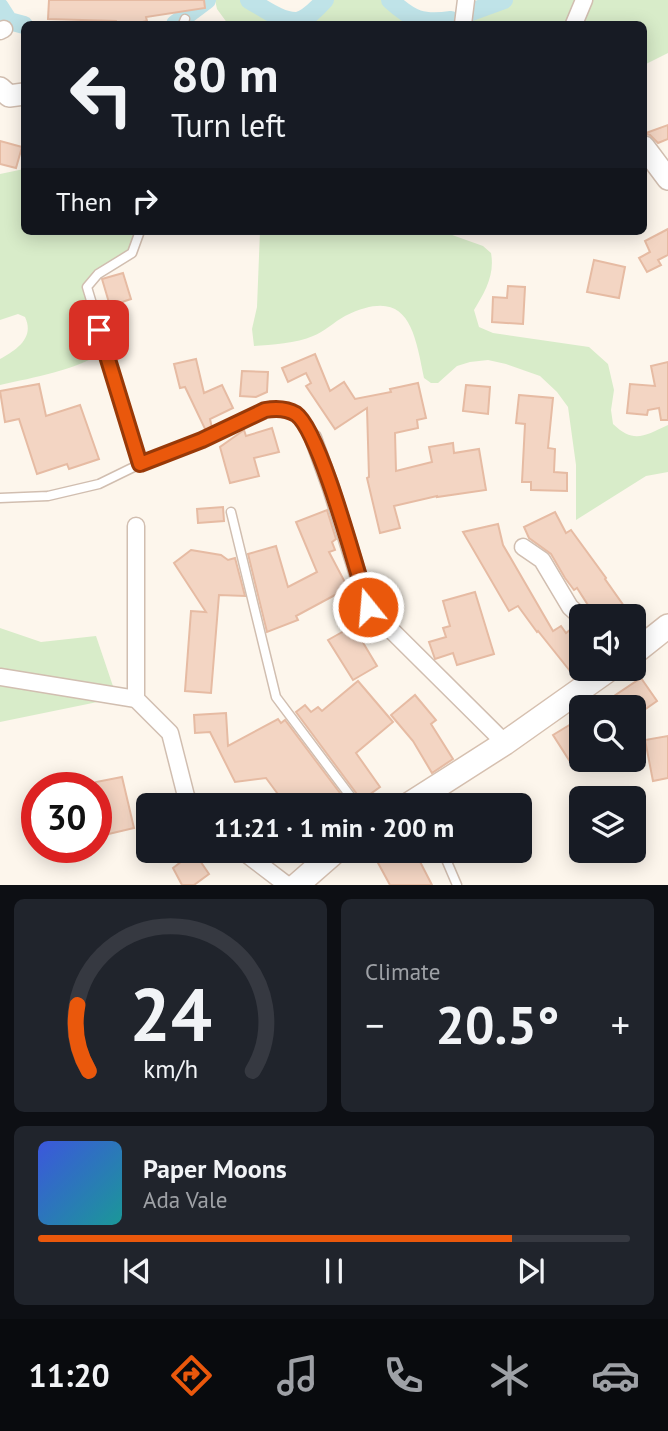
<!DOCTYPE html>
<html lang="en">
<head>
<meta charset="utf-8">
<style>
  :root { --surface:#171b24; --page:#20242c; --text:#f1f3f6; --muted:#9ea1a6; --line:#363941; --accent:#ea580c }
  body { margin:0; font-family:"PT Sans",sans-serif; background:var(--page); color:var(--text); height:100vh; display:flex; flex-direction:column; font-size:26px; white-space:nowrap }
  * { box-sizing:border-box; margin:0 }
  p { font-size:23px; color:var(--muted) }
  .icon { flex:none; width:38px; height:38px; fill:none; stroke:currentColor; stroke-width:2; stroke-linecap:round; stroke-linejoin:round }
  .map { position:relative; height:885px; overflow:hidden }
  .details { display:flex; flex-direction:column; gap:14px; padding:14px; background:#0d0f14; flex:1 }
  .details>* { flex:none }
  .hud { position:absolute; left:21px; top:21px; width:626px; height:214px; border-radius:10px; box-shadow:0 4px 18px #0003; background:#171b24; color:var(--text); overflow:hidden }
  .tools { position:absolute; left:569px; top:604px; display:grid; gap:14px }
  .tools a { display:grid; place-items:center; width:77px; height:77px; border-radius:10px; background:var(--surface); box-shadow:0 4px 18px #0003; font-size:35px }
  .speed { position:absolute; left:21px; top:772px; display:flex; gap:14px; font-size:35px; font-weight:700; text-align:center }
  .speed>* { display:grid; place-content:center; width:91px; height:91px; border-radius:50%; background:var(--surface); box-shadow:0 4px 18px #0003; line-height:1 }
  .speed .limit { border:10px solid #d22; background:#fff; color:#111 }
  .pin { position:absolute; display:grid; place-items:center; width:60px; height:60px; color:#fff; margin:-30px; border-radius:14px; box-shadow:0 4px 10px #0006 }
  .me { position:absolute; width:77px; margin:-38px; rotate:343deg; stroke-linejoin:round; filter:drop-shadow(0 0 5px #0008) }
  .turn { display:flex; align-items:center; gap:24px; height:147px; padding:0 35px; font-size:32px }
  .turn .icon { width:91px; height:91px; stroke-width:2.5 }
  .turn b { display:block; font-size:49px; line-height:60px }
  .then { display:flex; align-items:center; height:66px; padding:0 35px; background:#0003; gap:14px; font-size:26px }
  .big { font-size:52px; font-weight:700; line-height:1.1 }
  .details .tile { flex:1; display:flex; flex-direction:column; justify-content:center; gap:10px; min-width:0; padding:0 24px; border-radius:10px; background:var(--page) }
  .details .dial { align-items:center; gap:0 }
  .dial svg { height:182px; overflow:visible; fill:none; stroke:var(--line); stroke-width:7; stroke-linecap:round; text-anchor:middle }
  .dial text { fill:var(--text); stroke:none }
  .song { display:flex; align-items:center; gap:21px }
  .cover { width:84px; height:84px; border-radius:10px; background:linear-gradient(135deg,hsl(230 70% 55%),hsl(180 70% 35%)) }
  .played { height:7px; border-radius:4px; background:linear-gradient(90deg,var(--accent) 80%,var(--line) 80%) }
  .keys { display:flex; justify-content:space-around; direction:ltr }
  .heat { display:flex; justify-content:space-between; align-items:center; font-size:38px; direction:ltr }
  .details .tiles { flex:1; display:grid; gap:14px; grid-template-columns:1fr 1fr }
  .tile:last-child { grid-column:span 2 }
  .trip { position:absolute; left:136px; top:793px; width:396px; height:70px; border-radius:10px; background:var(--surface); box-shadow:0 4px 18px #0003; font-weight:700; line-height:70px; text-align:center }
  .tab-bar { display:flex; height:112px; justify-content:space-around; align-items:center; background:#090b0e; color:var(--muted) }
  .tab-bar .icon { width:49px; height:49px }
  .tab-bar .selected { color:var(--accent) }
  .tab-bar b { font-size:32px; color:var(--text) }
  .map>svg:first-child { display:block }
</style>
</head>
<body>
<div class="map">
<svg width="668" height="885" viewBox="0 0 668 885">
  <rect width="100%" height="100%" fill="#fdf6ec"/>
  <g fill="#d8ecc9">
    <path d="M215,0C225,0 238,0 248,0C254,1 257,6 262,9C290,27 303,22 325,0H390L416,19L431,23L447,19L484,0H668V53L644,65V24H228L217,9Z"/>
    <path d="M24,169V231H140L132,253L87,287L105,351C74,371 35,377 0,385V359C16,350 35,338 25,317L18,314L0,320V174Z"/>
    <path d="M260,231H441L483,246L491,253C495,275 485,292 474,310L479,327L493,333L589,347L608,364L614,390L611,410L613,424C634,444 644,436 668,425V472L646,476L576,520V465L568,407L557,392L540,376L506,364L488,360L470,362L457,366L438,383H431L424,378C414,327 407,286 345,316C334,322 324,332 313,336C297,343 271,345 254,346L252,329L257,307Z"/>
    <polygon points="0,628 41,642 96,636 117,698 0,722"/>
  </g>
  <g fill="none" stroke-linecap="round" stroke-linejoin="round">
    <g stroke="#bfe3e8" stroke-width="18">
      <path d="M249,0C262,7 281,22 297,21C308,19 318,7 325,0"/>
      <path d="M390,0C412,20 422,24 451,20"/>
      <polyline points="0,7 9,21 24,25"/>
      <polyline points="471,12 504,0"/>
      <polyline points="93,24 97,24"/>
      <polyline points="175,24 207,0"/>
    </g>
  </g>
  <g fill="#f3d5c3" stroke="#e6bba3" stroke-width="2">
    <polygon points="49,0 204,0 205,8 146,17 147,21 133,24 117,24 116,21 48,19"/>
    <polygon points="668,125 668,139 658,143 650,135 646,134 646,133"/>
    <polygon points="0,141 22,147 16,168 0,164"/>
    <polygon points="668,229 668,255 658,260 661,265 647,272 639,258 650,252 645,241"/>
    <polygon points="594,260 625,267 619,298 587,292"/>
    <polygon points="123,273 131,299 110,306 102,279"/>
    <polygon points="508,286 525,287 523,324 492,322 493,297 507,298"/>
    <polygon points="315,354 330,391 344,382 355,399 391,392 390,389 418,383 426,418 417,420 418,428 395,433 396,471 432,462 429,447 453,443 454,453 479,449 486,490 437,497 437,496 394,506 400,528 380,533 367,478 369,477 367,408 335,429 306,386 311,383 306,373 288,382 282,368"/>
    <polygon points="196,359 204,393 222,385 233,408 210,419 212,428 206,431 185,387 180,388 174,364"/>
    <polygon points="668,362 668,420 661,420 659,408 648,410 647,415 627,413 630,384 655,386 651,366"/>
    <polygon points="242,371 268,372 267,392 256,397 240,396"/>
    <polygon points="39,384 46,416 80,405 99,459 69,469 67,464 37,474 19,419 5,422 0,391"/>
    <polygon points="466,385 490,387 488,414 463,411"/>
    <polygon points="519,395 553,398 548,448 555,449 554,472 567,473 567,491 531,490 531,482 522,482 525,424 516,423"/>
    <polygon points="272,428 279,452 254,458 259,476 230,483 220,447 244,430 246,436"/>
    <polygon points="223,507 224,521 198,523 197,509"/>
    <polygon points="327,510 336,539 332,542 335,550 329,552 348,588 296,616 298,620 267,632 248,554 276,546 288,587 317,572 296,522"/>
    <polygon points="555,512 566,533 571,530 606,578 605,579 631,616 595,616 577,588 574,590 565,578 551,554 529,538 524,527"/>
    <polygon points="498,524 503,545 553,631 561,626 566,633 575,626 581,627 581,663 570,671 538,631 537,632 518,606 509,611 463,532"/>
    <polygon points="191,550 221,555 228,560 235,558 245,596 219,595 211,693 185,691 191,611 206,612 174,563"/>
    <polygon points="475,592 494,654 457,665 453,653 435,659 429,642 446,637 443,628 450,626 443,601"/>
    <polygon points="353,626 377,666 353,680 328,640"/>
    <polygon points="641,678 657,701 634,717 634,707 622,707 614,696"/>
    <polygon points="358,681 393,722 356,753 380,787 369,795 377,805 363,805 362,801 296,712 305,705 311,712 318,707 322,711"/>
    <polygon points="415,695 436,720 431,724 453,759 432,773 413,741 391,715"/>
    <polygon points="226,713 228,746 278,719 281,723 285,720 349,805 286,805 266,778 235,782 210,732 195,733 194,715"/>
    <polygon points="581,718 581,752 569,760 553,735"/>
    <polygon points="668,736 668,778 653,781 645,740"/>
    <polygon points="122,777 134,828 96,837 96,782"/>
    <polygon points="371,850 414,850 432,885 390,885"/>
    <polygon points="194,852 209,874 194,885 182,885 173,868"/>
  </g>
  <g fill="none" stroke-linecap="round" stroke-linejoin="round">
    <defs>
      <g id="service">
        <polyline points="183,24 185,19"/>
        <path d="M140,231L132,253L98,274L87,287L140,464L202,440L265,410C291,405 302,416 313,438"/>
        <polyline points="0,498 48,496 99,484 140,464"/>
        <polyline points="231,512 276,697 357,805"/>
        <polyline points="442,850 457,885"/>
      </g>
      <g id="minor">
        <polyline points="463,24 466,0"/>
        <polyline points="574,24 584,0"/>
        <polyline points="0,31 4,29"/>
        <polyline points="313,438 331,488 368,607 505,743"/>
        <polyline points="136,526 136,699 170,733 186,796 192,805"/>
        <polyline points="523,547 542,560 570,607 581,617"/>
        <polyline points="0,677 136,699"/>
        <polyline points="241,850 287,885"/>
      </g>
      <g id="tertiary">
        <polyline points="0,88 9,96 24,94"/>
        <polyline points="644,147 668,179"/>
      </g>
      <g id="secondary">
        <polyline points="634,653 668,626"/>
        <polyline points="408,805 505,743 611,668"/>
        <polyline points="297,885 337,850"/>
      </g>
    </defs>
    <use href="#service" stroke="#d1beb0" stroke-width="11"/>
    <use href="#minor" stroke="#d1beb0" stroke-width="19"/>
    <use href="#tertiary" stroke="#d1beb0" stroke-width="24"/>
    <use href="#secondary" stroke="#d6c0b0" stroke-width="26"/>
    <use href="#service" stroke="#fff" stroke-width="8"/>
    <use href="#minor" stroke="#fff" stroke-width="16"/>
    <use href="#tertiary" stroke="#fff" stroke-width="21"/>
    <use href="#secondary" stroke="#fff" stroke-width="23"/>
  </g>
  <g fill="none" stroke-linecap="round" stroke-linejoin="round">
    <defs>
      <path id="route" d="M99,330L140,464L202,440L265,410C276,408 286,408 296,414C320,431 357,572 368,607"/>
    </defs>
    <use href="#route" stroke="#983908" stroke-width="18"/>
    <use href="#route" stroke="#ea580c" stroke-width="12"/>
  </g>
</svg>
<div class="tools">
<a><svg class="icon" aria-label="sound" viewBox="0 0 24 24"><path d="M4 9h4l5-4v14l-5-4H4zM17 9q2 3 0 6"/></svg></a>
<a><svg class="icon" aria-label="search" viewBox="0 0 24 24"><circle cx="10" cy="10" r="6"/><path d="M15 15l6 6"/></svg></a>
<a><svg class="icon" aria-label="layers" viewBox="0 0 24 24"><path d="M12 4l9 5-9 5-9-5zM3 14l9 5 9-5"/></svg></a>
</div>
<div class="speed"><div class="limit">30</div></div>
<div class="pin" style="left:99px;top:330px;background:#d93025"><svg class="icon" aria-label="arrive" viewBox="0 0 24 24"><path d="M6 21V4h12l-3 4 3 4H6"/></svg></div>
<svg class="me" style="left:368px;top:607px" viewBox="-20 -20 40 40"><circle r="17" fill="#ea580c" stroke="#fff" stroke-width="3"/><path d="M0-11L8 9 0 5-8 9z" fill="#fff"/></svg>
<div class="trip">11:21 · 1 min · 200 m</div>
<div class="hud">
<div class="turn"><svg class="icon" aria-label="left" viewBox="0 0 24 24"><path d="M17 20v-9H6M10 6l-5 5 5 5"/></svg><div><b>80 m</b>Turn left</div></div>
<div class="then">Then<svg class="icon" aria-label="right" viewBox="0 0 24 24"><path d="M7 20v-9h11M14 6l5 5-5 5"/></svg></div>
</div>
</div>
<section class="details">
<div class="tiles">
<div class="tile dial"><svg viewBox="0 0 100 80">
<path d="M14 69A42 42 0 1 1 86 69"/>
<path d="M14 69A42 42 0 0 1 9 40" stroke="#ea580c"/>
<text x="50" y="56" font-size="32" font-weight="700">24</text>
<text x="50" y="72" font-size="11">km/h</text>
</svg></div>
<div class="tile"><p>Climate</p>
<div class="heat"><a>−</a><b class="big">20.5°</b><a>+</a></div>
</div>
<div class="tile">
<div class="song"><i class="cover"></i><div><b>Paper Moons</b><p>Ada Vale</p></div></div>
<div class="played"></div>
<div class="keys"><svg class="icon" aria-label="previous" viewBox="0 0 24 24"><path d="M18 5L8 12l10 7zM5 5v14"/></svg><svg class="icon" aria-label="pause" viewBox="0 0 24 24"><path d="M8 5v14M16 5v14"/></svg><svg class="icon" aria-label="next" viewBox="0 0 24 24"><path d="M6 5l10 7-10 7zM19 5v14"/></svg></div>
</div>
</div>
</section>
<nav class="tab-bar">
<b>11:20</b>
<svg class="icon selected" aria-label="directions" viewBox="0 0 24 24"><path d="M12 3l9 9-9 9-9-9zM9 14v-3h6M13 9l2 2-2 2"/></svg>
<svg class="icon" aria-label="music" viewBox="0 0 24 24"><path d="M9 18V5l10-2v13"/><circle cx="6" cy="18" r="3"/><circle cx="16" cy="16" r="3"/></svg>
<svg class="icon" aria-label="phone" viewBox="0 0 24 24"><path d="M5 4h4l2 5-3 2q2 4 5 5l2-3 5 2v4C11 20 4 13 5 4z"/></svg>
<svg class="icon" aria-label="climate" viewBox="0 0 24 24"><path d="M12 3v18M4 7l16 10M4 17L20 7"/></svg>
<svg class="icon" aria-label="car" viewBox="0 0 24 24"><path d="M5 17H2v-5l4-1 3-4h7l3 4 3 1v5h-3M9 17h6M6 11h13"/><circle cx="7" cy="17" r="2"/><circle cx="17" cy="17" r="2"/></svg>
</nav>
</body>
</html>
